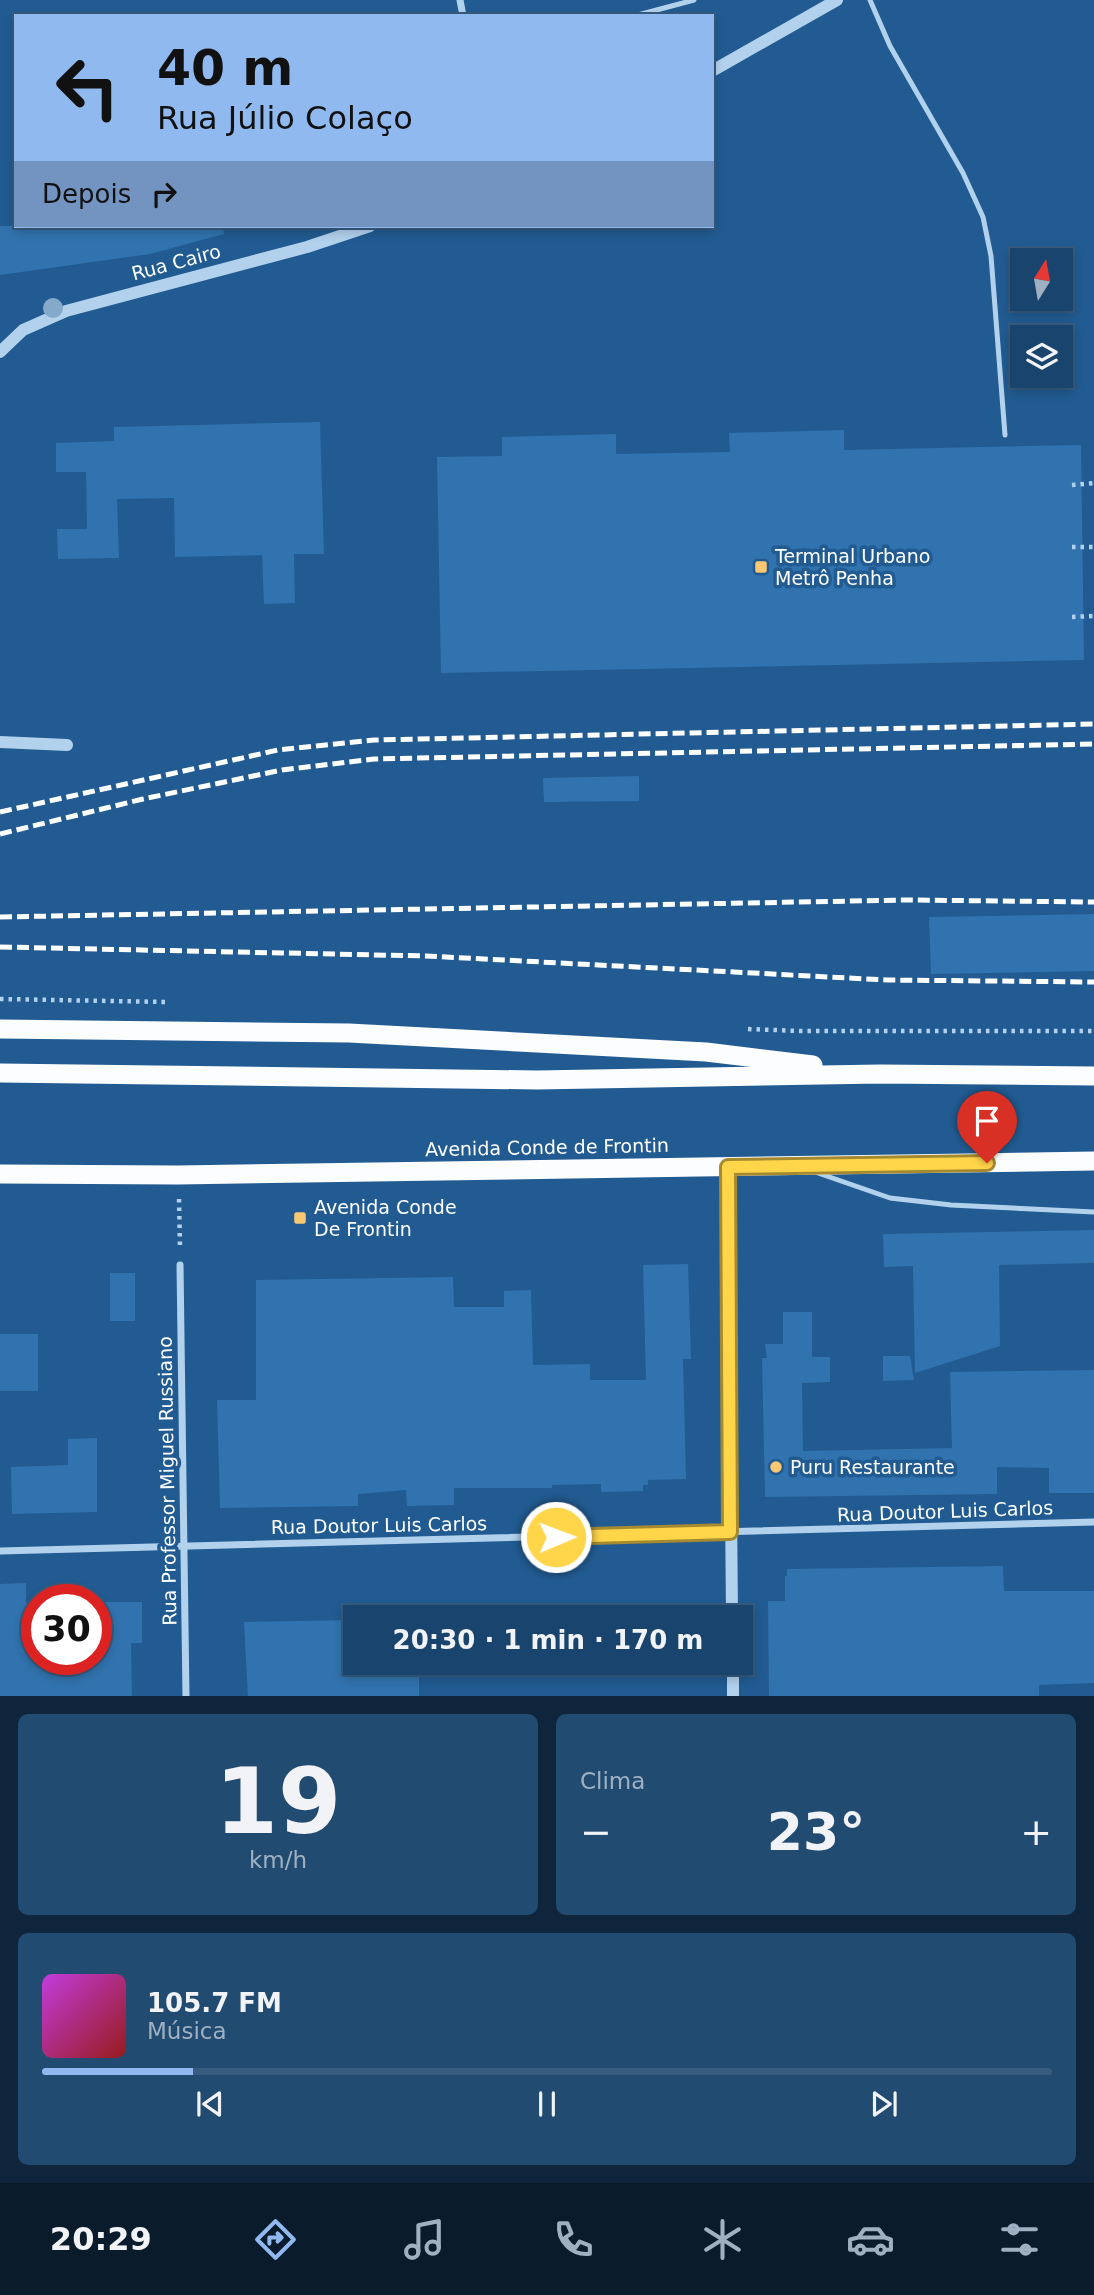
<!DOCTYPE html>
<html lang="pt">
<head>
<meta charset="utf-8">
<style>
  :root { --surface:#19446d; --page:#224b72; --text:#f1f3f6; --muted:#9fb0c2; --line:#375c80; --accent:#90b9f0 }
  body { margin:0; font-family:"DejaVu Sans",sans-serif; background:var(--page); color:var(--text); height:100vh; display:flex; flex-direction:column; font-size:26px; white-space:nowrap }
  * { box-sizing:border-box; margin:0 }
  p { font-size:23px; color:var(--muted) }
  .icon { flex:none; width:38px; height:38px; fill:none; stroke:currentColor; stroke-width:2; stroke-linecap:round; stroke-linejoin:round }
  .map { position:relative; height:1696px; overflow:hidden }
  .sheet { display:flex; flex-direction:column; gap:18px; padding:18px; background:#0e253c; flex:1 }
  .sheet>* { flex:none }
  .top-card { position:absolute; left:14px; top:14px; width:700px; height:214px; border-radius:0px; box-shadow:0 4px 10px #0003,0 0 0 2px var(--line); background:#90b9f0; color:#111; overflow:hidden }
  .needle { width:46px; rotate:11deg }
  .buttons { position:absolute; left:1010px; top:248px; display:grid; gap:14px }
  .buttons a { display:grid; place-items:center; width:63px; height:63px; border-radius:0px; background:var(--surface); box-shadow:0 4px 10px #0003,0 0 0 2px var(--line); font-size:35px }
  .speed { position:absolute; left:21px; top:1584px; display:flex; gap:14px; font-size:35px; font-weight:700; text-align:center }
  .speed>* { display:grid; place-content:center; width:91px; height:91px; border-radius:50%; background:var(--surface); box-shadow:0 4px 10px #0003,0 0 0 2px var(--line); line-height:1 }
  .speed .limit { border:10px solid #d22; background:#fff; color:#111 }
  .pin { position:absolute; display:grid; place-items:center; width:60px; height:60px; color:#fff; margin:-72px -30px; border-radius:50% 50% 50% 0; rotate:-45deg; box-shadow:0 0 7px #0007 }
  .pin .icon { rotate:45deg }
  .me { position:absolute; width:77px; margin:-38px; rotate:89deg; stroke-linejoin:round; filter:drop-shadow(0 0 5px #0008) }
  .turn { display:flex; align-items:center; gap:24px; height:147px; padding:0 28px; font-size:32px }
  .turn .icon { width:91px; height:91px; stroke-width:2.5 }
  .turn b { display:block; font-size:49px; line-height:60px }
  .then { display:flex; align-items:center; height:66px; padding:0 28px; background:#0003; gap:14px; font-size:26px }
  .big { font-size:52px; font-weight:700; line-height:1.1 }
  .sheet .card { flex:1; display:flex; flex-direction:column; justify-content:center; gap:10px; min-width:0; padding:0 24px; border-radius:10px; background:var(--page) }
  .sheet .dial { align-items:center; gap:0 }
  .dial b { font-size:91px; line-height:1 }
  .song { display:flex; align-items:center; gap:21px }
  .cover { width:84px; height:84px; border-radius:10px; background:linear-gradient(135deg,hsl(290 70% 55%),hsl(0 70% 35%)) }
  .played { height:7px; border-radius:4px; background:linear-gradient(90deg,var(--accent) 15%,var(--line) 15%) }
  .keys { display:flex; justify-content:space-around; direction:ltr }
  .heat { display:flex; justify-content:space-between; align-items:center; font-size:38px; direction:ltr }
  .sheet .tiles { flex:1; display:grid; gap:18px; grid-template-columns:1fr 1fr }
  .card:last-child { grid-column:span 2 }
  .trip { position:absolute; left:343px; top:1605px; width:410px; height:70px; border-radius:0px; background:var(--surface); box-shadow:0 4px 10px #0003,0 0 0 2px var(--line); font-weight:700; line-height:70px; text-align:center }
  .dock { display:flex; height:112px; justify-content:space-around; align-items:center; background:#0a1b2c; color:var(--muted) }
  .dock .icon { width:49px; height:49px }
  .dock .current { color:var(--accent) }
  .dock b { font-size:32px; color:var(--text) }
  .map>svg:first-child { display:block }
</style>
</head>
<body>
<div class="map">
<svg width="1094" height="1697" viewBox="0 0 1094 1697">
  <rect width="100%" height="100%" fill="#215b91"/>
  <g fill="#3173ae">
    <polygon points="0,226 223,226 224,234 150,254 0,275"/>
    <polygon points="320,422 324,554 294,554 295,603 264,604 262,555 175,557 174,498 117,499 119,558 58,559 57,529 87,529 86,472 56,472 56,443 114,441 114,427"/>
    <polygon points="844,430 844,450 1081,445 1084,660 441,673 437,457 502,456 502,437 616,434 616,454 730,452 729,433"/>
    <polygon points="639,776 639,801 544,802 543,778"/>
    <polygon points="1094,914 1094,971 931,974 929,917"/>
    <polygon points="1094,1230 1094,1263 999,1265 1000,1346 915,1373 913,1266 884,1267 883,1234"/>
    <polygon points="688,1264 691,1359 683,1359 686,1479 648,1480 648,1485 643,1485 643,1491 601,1492 601,1484 552,1485 552,1488 454,1488 454,1505 407,1506 406,1490 358,1494 358,1506 220,1508 217,1400 256,1400 256,1280 453,1277 454,1307 504,1307 504,1291 531,1290 533,1365 590,1364 590,1380 646,1380 643,1265"/>
    <rect x="110" y="1273" width="25" height="48"/>
    <polygon points="783,1312 812,1312 812,1357 830,1357 830,1382 802,1383 803,1451 952,1448 950,1372 1094,1370 1094,1493 1049,1493 1049,1468 997,1467 997,1494 765,1497 762,1358 767,1358 765,1344 783,1344"/>
    <rect x="0" y="1334" width="38" height="57"/>
    <polygon points="883,1356 910,1356 914,1380 883,1381"/>
    <polygon points="97,1438 97,1512 12,1514 11,1467 68,1465 68,1439"/>
    <polygon points="1003,1566 1004,1591 1094,1591 1094,1683 1039,1685 1039,1697 769,1697 768,1601 785,1601 785,1576 787,1576 787,1569"/>
    <polygon points="26,1583 26,1603 37,1603 37,1659 96,1659 96,1602 142,1602 142,1643 131,1643 132,1697 0,1697 0,1584"/>
    <polygon points="355,1620 355,1662 419,1662 419,1697 248,1697 244,1622"/>
  </g>
  <g fill="none" stroke-linecap="round" stroke-linejoin="round">
    <g stroke="#b2d1ed" stroke-width="4.5" stroke-dasharray="3.5 5" stroke-linecap="butt">
      <polyline points="1072,485 1094,483"/>
      <polyline points="1072,547 1094,547"/>
      <polyline points="1072,617 1094,616"/>
      <polyline points="0,999 166,1002"/>
      <polyline points="748,1029 800,1031 1094,1031"/>
      <polyline points="179,1199 180,1246"/>
    </g>
    <g stroke="#b2d1ed" stroke-width="5">
      <polyline points="870,0 890,46 963,173 983,217 991,256 1005,435"/>
      <polyline points="634,16 694,0"/>
      <polyline points="818,1173 890,1198 951,1205 1094,1212"/>
    </g>
    <g stroke="#b2d1ed" stroke-width="7">
      <polyline points="460,0 463,16"/>
      <polyline points="180,1265 186,1697"/>
      <polyline points="0,1551 1094,1522"/>
    </g>
    <g stroke="#b2d1ed" stroke-width="12">
      <polyline points="712,71 837,0"/>
      <polyline points="0,352 23,330 66,311 307,247 370,226"/>
      <polyline points="0,742 67,745"/>
      <polyline points="728,1167 732,1617"/>
      <polyline points="733,1662 733,1697"/>
    </g>
    <g stroke="#fcfdff" stroke-width="19">
      <polyline points="0,1029 349,1033 706,1052 813,1065"/>
      <polyline points="0,1073 537,1080 880,1074 1094,1076"/>
      <polyline points="0,1174 178,1175 1094,1161"/>
    </g>
    <g stroke="#fff" stroke-width="5" stroke-dasharray="12 5" stroke-linecap="butt">
      <polyline points="0,812 278,750 374,740 1094,724"/>
      <polyline points="0,834 143,799 282,770 374,759 1094,744"/>
      <polyline points="0,917 907,900 1094,902"/>
      <polyline points="0,947 426,956 887,980 1094,982"/>
    </g>
  </g>
  <circle fill="#85a9ca" cx="53" cy="308" r="10"/>
  <g fill="none" stroke-linecap="round" stroke-linejoin="round">
    <defs>
      <polyline id="route" points="556,1537 730,1532 728,1167 987,1163"/>
    </defs>
    <use href="#route" stroke="#a68a30" stroke-width="18"/>
    <use href="#route" stroke="#ffd54a" stroke-width="12"/>
  </g>
  <g fill="#f9c873" stroke="#215b91" stroke-width="2.5">
    <rect x="754" y="560" width="14" height="14" rx="3.5"/>
    <rect x="293" y="1211" width="14" height="14" rx="3.5"/>
    <circle cx="776" cy="1467" r="7"/>
  </g>
  <g text-anchor="middle" dominant-baseline="central" stroke-width="7" stroke-linejoin="round" paint-order="stroke">
    <g font-size="19" fill="#fff" stroke="#215b91">
      <text transform="translate(176 262) rotate(-15)">Rua Cairo</text>
      <text transform="translate(547 1147) rotate(-1)">Avenida Conde de Frontin</text>
      <text transform="translate(167 1481) rotate(-91)">Rua Professor Miguel Russiano</text>
      <text transform="translate(945 1511) rotate(-2)">Rua Doutor Luis Carlos</text>
      <text transform="translate(379 1525) rotate(-1)">Rua Doutor Luis Carlos</text>
    </g>
    <g font-size="19" fill="#fff" stroke="#215b91" text-anchor="start">
      <text x="775" y="556">Terminal Urbano<tspan x="775" dy="22">Metrô Penha</tspan></text>
      <text x="314" y="1207">Avenida Conde<tspan x="314" dy="22">De Frontin</tspan></text>
      <text x="790" y="1467">Puru Restaurante</text>
    </g>
  </g>
</svg>
<div class="buttons">
<a><svg class="needle" viewBox="-14 -14 28 28"><path d="M0-13l5 13h-10z" fill="#e53935"/><path d="M0 13l5-13h-10z" fill="#9fb0c2"/></svg></a>
<a><svg class="icon" aria-label="layers" viewBox="0 0 24 24"><path d="M12 4l9 5-9 5-9-5zM3 14l9 5 9-5"/></svg></a>
</div>
<div class="speed"><div class="limit">30</div></div>
<div class="pin" style="left:987px;top:1163px;background:#d93025"><svg class="icon" aria-label="arrive" viewBox="0 0 24 24"><path d="M6 21V4h12l-3 4 3 4H6"/></svg></div>
<svg class="me" style="left:556px;top:1537px" viewBox="-20 -20 40 40"><circle r="17" fill="#ffd54a" stroke="#fff" stroke-width="3"/><path d="M0-11L8 9 0 5-8 9z" fill="#fff"/></svg>
<div class="trip">20:30 · 1 min · 170 m</div>
<div class="top-card">
<div class="turn"><svg class="icon" aria-label="left" viewBox="0 0 24 24"><path d="M17 20v-9H6M10 6l-5 5 5 5"/></svg><div><b>40 m</b>Rua Júlio Colaço</div></div>
<div class="then">Depois<svg class="icon" aria-label="right" viewBox="0 0 24 24"><path d="M7 20v-9h11M14 6l5 5-5 5"/></svg></div>
</div>
</div>
<section class="sheet">
<div class="tiles">
<div class="card dial"><b>19</b><p>km/h</p></div>
<div class="card"><p>Clima</p>
<div class="heat"><a>−</a><b class="big">23°</b><a>+</a></div>
</div>
<div class="card">
<div class="song"><i class="cover"></i><div><b>105.7 FM</b><p>Música</p></div></div>
<div class="played"></div>
<div class="keys"><svg class="icon" aria-label="previous" viewBox="0 0 24 24"><path d="M18 5L8 12l10 7zM5 5v14"/></svg><svg class="icon" aria-label="pause" viewBox="0 0 24 24"><path d="M8 5v14M16 5v14"/></svg><svg class="icon" aria-label="next" viewBox="0 0 24 24"><path d="M6 5l10 7-10 7zM19 5v14"/></svg></div>
</div>
</div>
</section>
<nav class="dock">
<b>20:29</b>
<svg class="icon current" aria-label="directions" viewBox="0 0 24 24"><path d="M12 3l9 9-9 9-9-9zM9 14v-3h6M13 9l2 2-2 2"/></svg>
<svg class="icon" aria-label="music" viewBox="0 0 24 24"><path d="M9 18V5l10-2v13"/><circle cx="6" cy="18" r="3"/><circle cx="16" cy="16" r="3"/></svg>
<svg class="icon" aria-label="phone" viewBox="0 0 24 24"><path d="M5 4h4l2 5-3 2q2 4 5 5l2-3 5 2v4C11 20 4 13 5 4z"/></svg>
<svg class="icon" aria-label="climate" viewBox="0 0 24 24"><path d="M12 3v18M4 7l16 10M4 17L20 7"/></svg>
<svg class="icon" aria-label="car" viewBox="0 0 24 24"><path d="M5 17H2v-5l4-1 3-4h7l3 4 3 1v5h-3M9 17h6M6 11h13"/><circle cx="7" cy="17" r="2"/><circle cx="17" cy="17" r="2"/></svg>
<svg class="icon" aria-label="filters" viewBox="0 0 24 24"><path d="M4 7h16M4 17h16"/><circle cx="9" cy="7" r="2"/><circle cx="15" cy="17" r="2"/></svg>
</nav>
</body>
</html>
